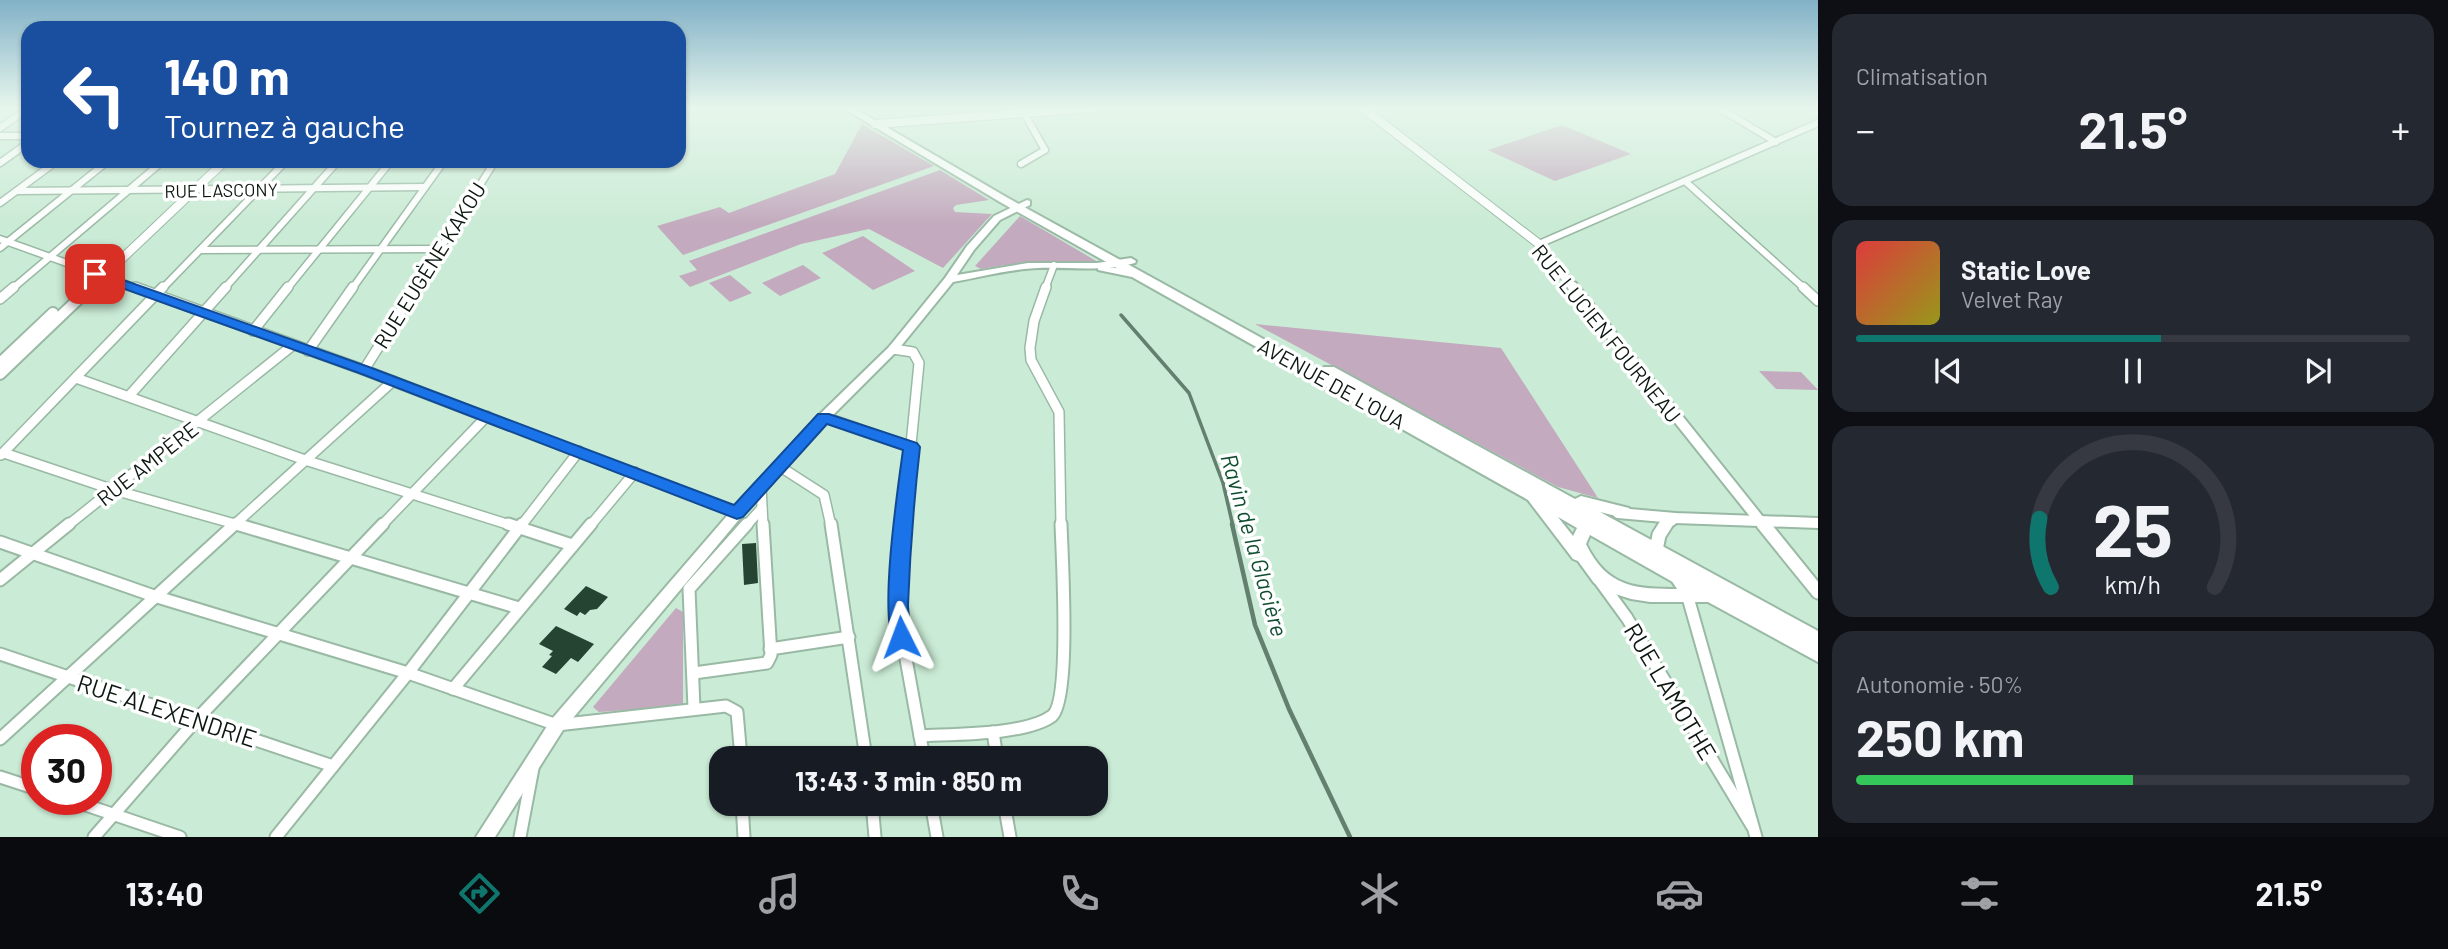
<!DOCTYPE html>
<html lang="fr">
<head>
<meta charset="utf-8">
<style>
  :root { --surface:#171b24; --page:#242831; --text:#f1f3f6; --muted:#9ea1a6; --line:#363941; --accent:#0f766e }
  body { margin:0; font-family:Barlow,sans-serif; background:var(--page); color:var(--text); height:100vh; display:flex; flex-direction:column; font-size:26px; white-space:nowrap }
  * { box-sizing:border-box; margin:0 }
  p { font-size:23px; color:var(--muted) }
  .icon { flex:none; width:38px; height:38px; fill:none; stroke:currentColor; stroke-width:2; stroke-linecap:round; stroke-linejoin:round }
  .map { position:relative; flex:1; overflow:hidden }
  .side { display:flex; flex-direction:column; gap:14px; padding:14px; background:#0d0f14; width:630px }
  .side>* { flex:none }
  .hud { position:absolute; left:21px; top:21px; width:665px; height:147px; border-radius:21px; box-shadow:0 2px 5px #0004; background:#1a4fa0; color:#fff; overflow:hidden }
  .speed { position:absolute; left:21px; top:724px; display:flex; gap:14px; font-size:35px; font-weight:700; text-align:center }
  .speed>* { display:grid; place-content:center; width:91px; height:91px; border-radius:50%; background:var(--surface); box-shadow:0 2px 5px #0004; line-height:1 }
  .speed .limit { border:10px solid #d22; background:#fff; color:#111 }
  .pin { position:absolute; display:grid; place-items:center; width:60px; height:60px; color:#fff; margin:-30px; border-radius:14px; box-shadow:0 4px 10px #0006 }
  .me { position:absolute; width:77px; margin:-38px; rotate:357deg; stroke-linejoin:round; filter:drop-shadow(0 0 5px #0008) }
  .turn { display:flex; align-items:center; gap:24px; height:147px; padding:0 28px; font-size:32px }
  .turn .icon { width:91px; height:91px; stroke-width:2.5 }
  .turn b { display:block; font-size:49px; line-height:60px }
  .big { font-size:52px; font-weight:700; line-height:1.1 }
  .side .card { flex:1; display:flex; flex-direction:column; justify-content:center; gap:10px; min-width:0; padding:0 24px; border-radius:21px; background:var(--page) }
  .side .dial { align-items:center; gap:0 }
  .dial svg { height:182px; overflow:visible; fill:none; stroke:var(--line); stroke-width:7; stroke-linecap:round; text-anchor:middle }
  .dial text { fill:var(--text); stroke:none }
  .song { display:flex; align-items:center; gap:21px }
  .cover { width:84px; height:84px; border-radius:10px; background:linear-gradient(135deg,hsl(0 70% 55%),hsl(60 70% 35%)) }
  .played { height:7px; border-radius:4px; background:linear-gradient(90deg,var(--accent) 55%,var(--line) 55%) }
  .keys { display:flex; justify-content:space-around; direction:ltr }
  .heat { display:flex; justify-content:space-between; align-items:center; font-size:38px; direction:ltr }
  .charge { height:10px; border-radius:5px; background:linear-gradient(90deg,#34c759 50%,var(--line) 0) }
  .trip { position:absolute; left:709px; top:746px; width:399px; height:70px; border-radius:21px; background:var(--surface); box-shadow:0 2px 5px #0004; font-weight:700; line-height:70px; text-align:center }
  .tabs { display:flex; height:112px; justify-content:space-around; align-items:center; background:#090b0e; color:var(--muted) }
  .tabs .icon { width:49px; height:49px }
  .tabs .on { color:var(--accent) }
  .tabs b { font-size:32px; color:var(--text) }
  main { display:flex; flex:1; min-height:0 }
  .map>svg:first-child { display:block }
</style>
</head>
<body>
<main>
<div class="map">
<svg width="1818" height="837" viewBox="0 0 1818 837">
  <rect width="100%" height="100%" fill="#caebd5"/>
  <g fill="#c3aabe">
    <polygon points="862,124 934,166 683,255 657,226 720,207 729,213 835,174"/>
    <polygon points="1562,125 1631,154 1555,181 1488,150"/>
    <polygon points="940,170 989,200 956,205 953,208 955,212 992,214 943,268 869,229 801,244 690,287 679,276 697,270 689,261"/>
    <path d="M1020,216L1103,265C1062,263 1021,261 981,269L975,266Z"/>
    <polygon points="863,236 915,271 873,290 822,253"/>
    <polygon points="803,265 821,278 780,296 762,283"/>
    <polygon points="730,275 752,293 730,302 709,283"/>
    <polygon points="1255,324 1501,348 1598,498 1558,487"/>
    <polygon points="1759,371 1801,372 1818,390 1776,389"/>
    <polygon points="676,608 683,612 683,706 599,712 593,707"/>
  </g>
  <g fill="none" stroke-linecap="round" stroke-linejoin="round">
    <polyline stroke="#637f6e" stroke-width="3.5" points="1121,315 1189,393 1223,483 1233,526"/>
    <polyline stroke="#637f6e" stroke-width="4.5" points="1232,524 1255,625 1289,709 1350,837"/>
  </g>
  <g fill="#254532">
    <polygon points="756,543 758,583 744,585 742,544"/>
    <polygon points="586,586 608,597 597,609 590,610 585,615 580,612 577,616 564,609"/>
    <polygon points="556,626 594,644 578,662 571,658 556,674 542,667 552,656 549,655 553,651 539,644"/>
  </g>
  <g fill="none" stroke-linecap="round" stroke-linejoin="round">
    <defs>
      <g id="minor-far2">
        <polyline points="1719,108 1776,142"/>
        <polyline points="0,128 28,109"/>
        <polyline points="0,136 28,136"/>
        <polyline points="0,163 28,143"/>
        <polyline points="1021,164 1045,150 1024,113 1028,108"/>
        <polyline points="1686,182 1805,289"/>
        <polyline points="17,191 424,187"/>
        <polyline points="0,203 57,161"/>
        <polyline points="0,239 139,289"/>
        <polyline points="1539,244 1818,123"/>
        <polyline points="0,248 108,161"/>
        <polyline points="200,250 438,249"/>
        <polyline points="12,289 163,161"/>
        <polyline points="162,289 286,161"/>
        <polyline points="224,289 338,161"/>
        <polyline points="287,289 391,161"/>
        <polyline points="352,289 444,161"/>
        <polyline points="415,289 495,161"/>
        <polyline points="1045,289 1054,265"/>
      </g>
      <g id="minor-far1">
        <polyline points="135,287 364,370 737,513"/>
        <polyline points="1046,287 1034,321 1030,348 1031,360 1059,412 1061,526"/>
        <polyline points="1803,287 1818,301"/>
        <polyline points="0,299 14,287"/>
        <polyline points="253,331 288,287"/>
        <polyline points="893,349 913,352 919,363 903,526"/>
        <polyline points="308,351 353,287"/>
        <polyline points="364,370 416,287"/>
        <polyline points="76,378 305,460 513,526"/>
        <polyline points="129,396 226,287"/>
        <polyline points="824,417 911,447"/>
        <polyline points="4,453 114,490 242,526"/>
        <polyline points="1,455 163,287"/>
        <polyline points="779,466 824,495 831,526"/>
        <polyline points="761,486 763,526"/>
        <polyline points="67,526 293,345"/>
        <polyline points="233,526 393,381"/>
        <polyline points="381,526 487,416"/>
        <polyline points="521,526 579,451"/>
        <polyline points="590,526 635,472"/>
        <polyline points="746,526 762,508"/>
      </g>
      <g id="minor">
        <polyline points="236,524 519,608"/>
        <polyline points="508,524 572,545"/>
        <polyline points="831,524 866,758"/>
        <polyline points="903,524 898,615 924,758"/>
        <polyline points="0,542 154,596 408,673 557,725 726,706 737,712 741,758"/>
        <polyline points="1677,579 1687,594 1756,837"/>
        <polyline points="0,580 69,524"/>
        <polyline points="1600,581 1627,618 1752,826"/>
        <polyline points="770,649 849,637"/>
        <polyline points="0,654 333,766"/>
        <polyline points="694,673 767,663 771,655 763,524"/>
        <polyline points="453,689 591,524"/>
        <polyline points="694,708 689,589 747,524"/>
        <polyline points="993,732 997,758"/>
        <path d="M920,736C953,734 1027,735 1052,716C1071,700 1062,555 1061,524"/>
        <polyline points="0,739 235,524"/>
        <polyline points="0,777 37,789"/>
        <polyline points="71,800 180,837"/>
        <polyline points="742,803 744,837"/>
        <polyline points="872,803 875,837"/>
        <polyline points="931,803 937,837"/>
        <polyline points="1004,803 1010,837"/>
        <polyline points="94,837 197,719 383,524"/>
        <polyline points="276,837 408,673 522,524"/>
        <polyline points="520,837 533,768"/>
      </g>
      <g id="tertiary-far2">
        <polyline points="1363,108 1539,244 1574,289"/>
        <polyline points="875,124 1093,108"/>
        <polyline points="90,289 225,161"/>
      </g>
      <g id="tertiary-far1">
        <polyline points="1573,287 1764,526"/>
        <polyline points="0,363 53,313"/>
        <polyline points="0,374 91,287"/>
        <polyline points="1618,513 1675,518 1818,523"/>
        <polyline points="1664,526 1675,518"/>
      </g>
      <g id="tertiary">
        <polyline points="1763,524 1818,592"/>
        <polyline points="1660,555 1656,550 1659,535 1666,524"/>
      </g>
      <path id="secondary" d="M1027,200L1030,201V205L1000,220L974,250L957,275L1028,263H1097L1131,258L1136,261L1135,263C1102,272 1071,267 1038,268C1009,269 981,277 953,282L897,351L828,420L742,516L563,730L495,837H476L551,720L732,510L820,414L889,347L945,278L967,246L994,216Z"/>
      <path id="primary" d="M843,108H854L1008,198L1370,398L1322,370L1324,367H1334L1575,499L1581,496L1629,508L1632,512L1629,516L1624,518L1600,512L1818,631V662L1708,602H1650L1631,599L1609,592L1594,583L1578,561L1573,559L1528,500L1132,277L1098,270V266L1117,268L1000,202ZM1558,517L1577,528L1573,536ZM1590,535L1685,589C1639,589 1608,590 1586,544Z"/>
    </defs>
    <use href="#minor-far2" stroke="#99b9a4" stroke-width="9"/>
    <use href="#minor-far1" stroke="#99b9a4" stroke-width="12"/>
    <use href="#minor" stroke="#99b9a4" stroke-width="15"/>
    <use href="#tertiary-far2" stroke="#99b9a4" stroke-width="10"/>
    <use href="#tertiary-far1" stroke="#99b9a4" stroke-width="14"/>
    <use href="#tertiary" stroke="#99b9a4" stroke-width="17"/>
    <use href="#secondary" stroke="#99b9a4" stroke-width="4"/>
    <use href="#primary" stroke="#99b9a4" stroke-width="4"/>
    <use href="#minor-far2" stroke="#fff" stroke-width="6"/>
    <use href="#minor-far1" stroke="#fff" stroke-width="9"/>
    <use href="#minor" stroke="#fff" stroke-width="11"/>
    <use href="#tertiary-far2" stroke="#fff" stroke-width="8"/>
    <use href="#tertiary-far1" stroke="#fff" stroke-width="10"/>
    <use href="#tertiary" stroke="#fff" stroke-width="13"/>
    <use href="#secondary" fill="#fff" fill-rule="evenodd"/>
    <use href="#primary" fill="#fff" fill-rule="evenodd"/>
  </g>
  <linearGradient id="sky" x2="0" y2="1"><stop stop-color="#82b1c7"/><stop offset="0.48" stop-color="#e7f6ec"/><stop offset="1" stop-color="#e7f6ec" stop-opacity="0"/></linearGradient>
  <rect width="1818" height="225" fill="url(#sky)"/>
  <path fill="#1a73e8" stroke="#114b97" stroke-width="2" d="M95,270L369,367L734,505L818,414H829L917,443L920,447C914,500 910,552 908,605C908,617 913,632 908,642L901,645L894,642C879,614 898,487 903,450L827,424L743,517L737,519L359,373L91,277L89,274Z"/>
  <g text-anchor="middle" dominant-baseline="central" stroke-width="7" stroke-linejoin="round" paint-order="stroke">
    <g font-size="18" fill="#0b1710" stroke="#fff">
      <text transform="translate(221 190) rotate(-1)">RUE LASCONY</text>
    </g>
    <g font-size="21" fill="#0b1710" stroke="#fff">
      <text transform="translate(429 265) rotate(-58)">RUE EUGÈNE KAKOU</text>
      <text transform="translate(1607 333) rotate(51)">RUE LUCIEN FOURNEAU</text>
      <text transform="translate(1332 383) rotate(29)">AVENUE DE L'OUA</text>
      <text transform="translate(147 463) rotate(-38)">RUE AMPÈRE</text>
    </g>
    <g font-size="23" font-style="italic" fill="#0f4e2f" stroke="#fff">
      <text transform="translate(1255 545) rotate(74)">Ravin de la Glacière</text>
    </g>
    <g font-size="24" fill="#0b1710" stroke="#fff">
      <text transform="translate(1671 691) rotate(59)">RUE LAMOTHE</text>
      <text transform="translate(167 710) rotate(18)">RUE ALEXENDRIE</text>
    </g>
  </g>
</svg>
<div class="speed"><div class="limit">30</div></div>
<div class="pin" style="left:95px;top:274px;background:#d93025"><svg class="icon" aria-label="arrive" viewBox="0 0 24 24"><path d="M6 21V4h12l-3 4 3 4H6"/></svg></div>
<svg class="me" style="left:901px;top:637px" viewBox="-20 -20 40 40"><path d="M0-17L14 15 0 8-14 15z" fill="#1a73e8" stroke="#fff" stroke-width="4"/></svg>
<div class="trip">13:43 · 3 min · 850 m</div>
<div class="hud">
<div class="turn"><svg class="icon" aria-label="left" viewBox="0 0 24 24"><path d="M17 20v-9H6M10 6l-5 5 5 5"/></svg><div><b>140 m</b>Tournez à gauche</div></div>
</div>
</div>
<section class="side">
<div class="card"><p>Climatisation</p>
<div class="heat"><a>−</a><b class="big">21.5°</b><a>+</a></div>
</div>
<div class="card">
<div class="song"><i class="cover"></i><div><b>Static Love</b><p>Velvet Ray</p></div></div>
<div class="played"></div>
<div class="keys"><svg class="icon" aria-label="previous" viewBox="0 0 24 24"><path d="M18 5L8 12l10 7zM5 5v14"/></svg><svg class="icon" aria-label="pause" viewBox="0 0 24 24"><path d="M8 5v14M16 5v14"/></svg><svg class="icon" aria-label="next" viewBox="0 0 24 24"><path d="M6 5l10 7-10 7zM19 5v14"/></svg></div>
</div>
<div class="card dial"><svg viewBox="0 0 100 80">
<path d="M14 69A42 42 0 1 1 86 69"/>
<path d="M14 69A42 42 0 0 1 9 39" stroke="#0f766e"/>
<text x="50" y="56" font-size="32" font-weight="700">25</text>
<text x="50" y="72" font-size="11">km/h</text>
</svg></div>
<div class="card"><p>Autonomie · 50%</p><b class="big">250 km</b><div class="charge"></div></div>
</section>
</main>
<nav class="tabs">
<b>13:40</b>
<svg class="icon on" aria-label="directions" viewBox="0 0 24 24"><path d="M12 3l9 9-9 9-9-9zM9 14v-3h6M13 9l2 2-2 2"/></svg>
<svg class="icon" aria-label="music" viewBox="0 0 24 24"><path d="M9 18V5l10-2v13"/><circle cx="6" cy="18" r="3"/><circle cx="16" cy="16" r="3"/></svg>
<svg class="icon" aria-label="phone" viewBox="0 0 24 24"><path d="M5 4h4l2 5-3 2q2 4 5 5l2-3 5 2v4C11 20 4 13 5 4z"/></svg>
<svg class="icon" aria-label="climate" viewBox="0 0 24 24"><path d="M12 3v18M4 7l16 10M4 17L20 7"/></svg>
<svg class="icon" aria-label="car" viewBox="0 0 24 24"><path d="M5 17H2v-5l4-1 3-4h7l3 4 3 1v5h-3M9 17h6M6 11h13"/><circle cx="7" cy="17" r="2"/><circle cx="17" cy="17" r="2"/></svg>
<svg class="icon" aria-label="filters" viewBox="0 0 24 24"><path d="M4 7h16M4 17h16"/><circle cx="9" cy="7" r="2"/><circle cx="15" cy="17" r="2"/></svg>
<b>21.5°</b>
</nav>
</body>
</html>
